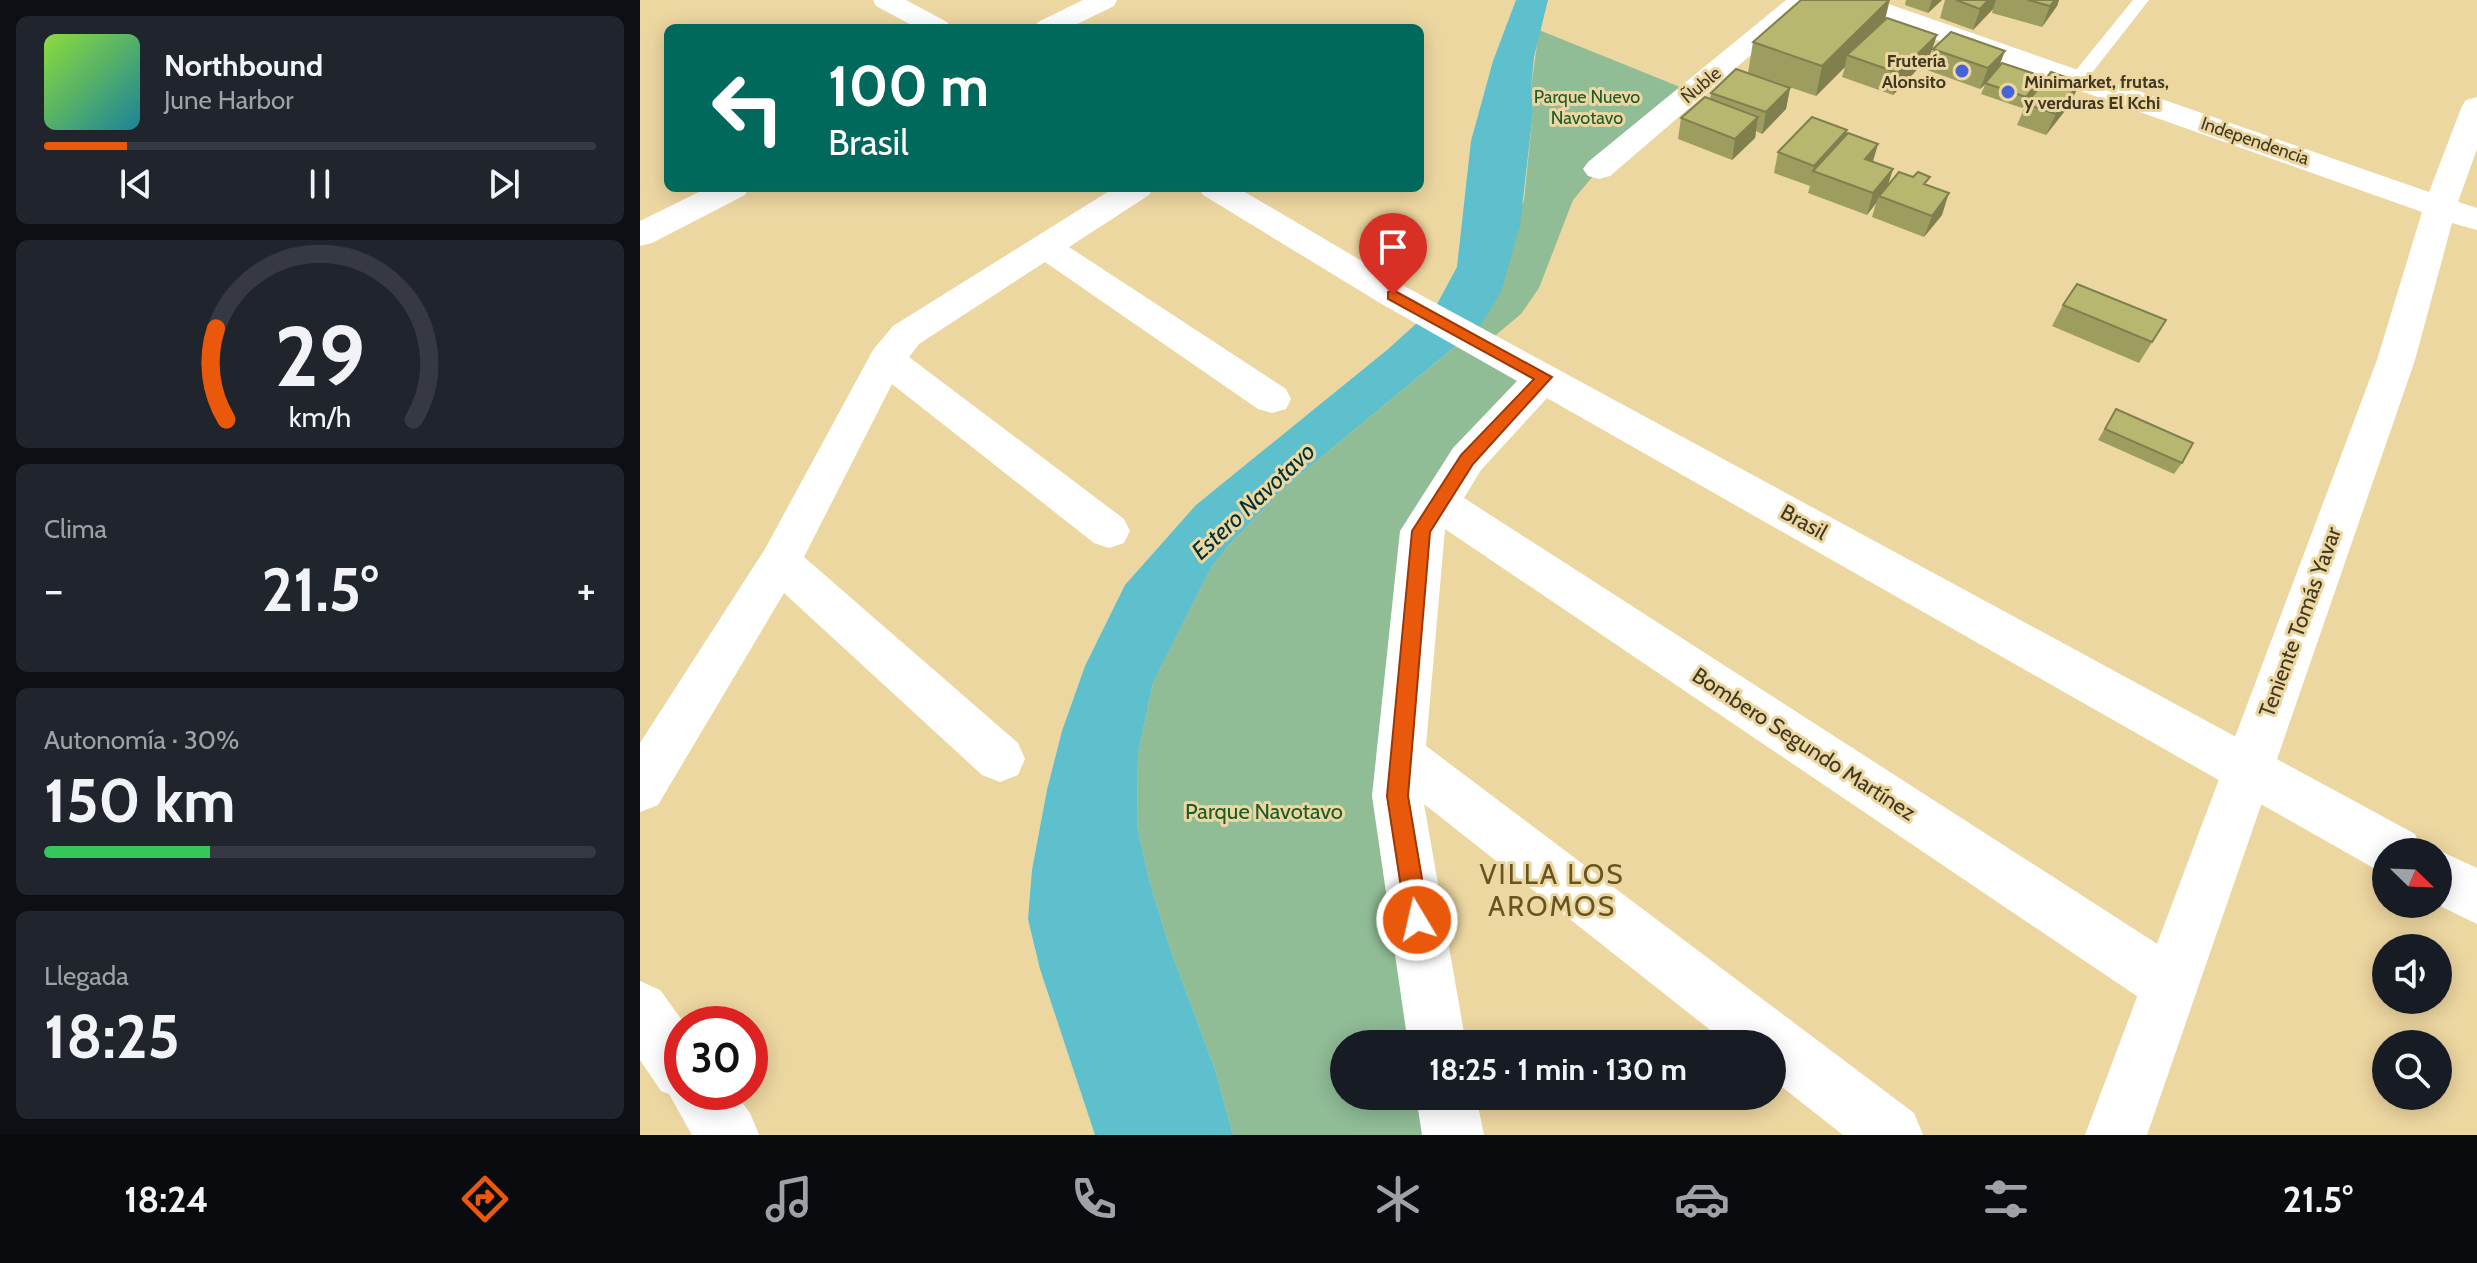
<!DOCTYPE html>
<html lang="es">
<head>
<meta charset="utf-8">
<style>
  :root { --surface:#171b24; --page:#20242c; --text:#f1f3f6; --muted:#9ea1a6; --line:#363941; --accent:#ea580c }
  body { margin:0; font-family:Cabin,sans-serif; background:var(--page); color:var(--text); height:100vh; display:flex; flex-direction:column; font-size:30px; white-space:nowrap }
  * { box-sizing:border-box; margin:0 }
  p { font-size:26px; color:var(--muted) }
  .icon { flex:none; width:44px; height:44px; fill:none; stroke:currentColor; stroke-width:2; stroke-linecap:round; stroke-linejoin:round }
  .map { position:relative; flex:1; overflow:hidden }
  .details { display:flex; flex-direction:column; gap:16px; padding:16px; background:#0d0f14; width:640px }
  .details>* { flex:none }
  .guide { position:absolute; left:24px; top:24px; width:760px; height:168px; border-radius:12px; box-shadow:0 4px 20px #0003; background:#00695c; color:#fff; overflow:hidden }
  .needle { width:52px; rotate:113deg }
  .controls { position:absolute; left:1732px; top:838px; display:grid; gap:16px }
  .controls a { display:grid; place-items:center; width:80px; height:80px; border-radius:50%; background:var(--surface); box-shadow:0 4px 20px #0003; font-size:40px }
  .speed { position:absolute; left:24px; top:1006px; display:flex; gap:16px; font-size:40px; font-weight:700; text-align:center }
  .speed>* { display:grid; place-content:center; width:104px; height:104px; border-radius:50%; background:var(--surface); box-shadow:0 4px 20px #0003; line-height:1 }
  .speed .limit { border:12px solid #d22; background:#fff; color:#111 }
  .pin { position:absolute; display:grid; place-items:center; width:68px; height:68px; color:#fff; margin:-82px -34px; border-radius:50% 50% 50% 0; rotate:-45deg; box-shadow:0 0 8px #0007 }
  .pin .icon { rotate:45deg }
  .me { position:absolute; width:88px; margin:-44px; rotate:351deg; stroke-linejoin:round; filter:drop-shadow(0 0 6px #0008) }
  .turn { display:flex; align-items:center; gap:28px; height:168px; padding:0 32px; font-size:36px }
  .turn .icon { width:104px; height:104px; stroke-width:2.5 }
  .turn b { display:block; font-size:56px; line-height:68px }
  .big { font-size:60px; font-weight:800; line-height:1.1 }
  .details .tile { flex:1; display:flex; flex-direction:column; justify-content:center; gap:12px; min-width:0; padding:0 28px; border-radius:12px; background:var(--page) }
  .details .dial { align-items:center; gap:0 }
  .dial svg { height:208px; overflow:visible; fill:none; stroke:var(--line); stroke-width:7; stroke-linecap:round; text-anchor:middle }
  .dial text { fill:var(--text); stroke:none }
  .song { display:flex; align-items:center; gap:24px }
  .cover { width:96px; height:96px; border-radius:12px; background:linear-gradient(135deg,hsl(90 70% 55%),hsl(190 70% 35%)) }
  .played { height:8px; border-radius:4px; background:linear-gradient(90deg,var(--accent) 15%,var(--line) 15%) }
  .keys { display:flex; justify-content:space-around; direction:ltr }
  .heat { display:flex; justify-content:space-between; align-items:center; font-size:44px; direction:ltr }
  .charge { height:12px; border-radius:6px; background:linear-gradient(90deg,#34c759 30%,var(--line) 0) }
  .trip { position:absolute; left:690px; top:1030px; width:456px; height:80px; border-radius:40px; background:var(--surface); box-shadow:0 4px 20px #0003; font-weight:800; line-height:80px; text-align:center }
  .tab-bar { display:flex; height:128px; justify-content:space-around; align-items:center; background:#090b0e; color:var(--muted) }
  .tab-bar .icon { width:56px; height:56px }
  .tab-bar .selected { color:var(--accent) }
  .tab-bar b { font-size:36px; color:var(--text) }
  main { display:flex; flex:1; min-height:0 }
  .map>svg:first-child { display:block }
</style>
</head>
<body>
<main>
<section class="details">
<div class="tile">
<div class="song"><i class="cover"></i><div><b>Northbound</b><p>June Harbor</p></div></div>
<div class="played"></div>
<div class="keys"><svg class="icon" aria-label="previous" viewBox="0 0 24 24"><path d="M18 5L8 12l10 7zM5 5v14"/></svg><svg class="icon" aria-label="pause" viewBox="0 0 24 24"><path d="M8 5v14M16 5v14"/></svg><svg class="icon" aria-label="next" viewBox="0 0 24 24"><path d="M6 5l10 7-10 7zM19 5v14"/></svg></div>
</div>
<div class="tile dial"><svg viewBox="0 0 100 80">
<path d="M14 69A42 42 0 1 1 86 69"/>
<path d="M14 69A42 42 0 0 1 10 34" stroke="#ea580c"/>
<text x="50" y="56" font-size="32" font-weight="700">29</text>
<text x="50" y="72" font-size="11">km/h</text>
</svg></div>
<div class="tile"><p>Clima</p>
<div class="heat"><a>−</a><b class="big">21.5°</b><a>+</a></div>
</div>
<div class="tile"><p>Autonomía · 30%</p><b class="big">150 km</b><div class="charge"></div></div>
<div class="tile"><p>Llegada</p><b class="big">18:25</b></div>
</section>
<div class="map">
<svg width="1837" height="1135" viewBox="0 0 1837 1135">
  <rect width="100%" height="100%" fill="#edd7a1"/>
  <polygon fill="#90bc96" points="899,30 1050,91 959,169 933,200 899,288 881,314 845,344 892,380 777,531 748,793 790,1044 704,1044 704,1096 799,1096 806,1135 593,1135 575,1069 531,951 509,880 497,824 498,754 513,683 571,568 587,547 644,488 839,327 884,200 893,112 891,88"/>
  <polygon fill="#5ebfcd" points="876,0 908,0 894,57 891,88 893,112 880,225 861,292 840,326 644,488 587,547 571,568 513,683 498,754 497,824 509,880 531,951 575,1069 593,1135 455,1135 400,969 388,919 392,870 407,790 422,731 445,666 485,585 556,505 747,350 796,306 817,267 831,141 853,61"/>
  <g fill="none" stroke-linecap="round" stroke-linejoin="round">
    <polygon fill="#fff" fill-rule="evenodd" points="1493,0 1509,0 1444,83 1432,83 1429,79 1432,75"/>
    <g fill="#fff" fill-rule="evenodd">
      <polygon points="233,0 266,0 307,22 311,28 277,28 236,6"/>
      <polygon points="1146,0 1175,0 970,176 959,179 948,176 943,169 948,162"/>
      <polygon points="474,188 513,188 509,195 429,247 646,389 651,399 646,409 632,413 618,409 405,262 279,344 269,357 484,519 490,531 484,543 469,548 454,543 252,384 164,557 378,743 385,759 378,775 360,782 342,775 144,593 18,805 0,812 0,743 125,549 233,350 253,326"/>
      <polygon points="559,188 598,188 766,287 1775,834 1782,852 1746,852 1746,874 1737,870 907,398 841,470 824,498 1550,965 1558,985 1550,1005 1530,1013 1510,1005 805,529 786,746 1274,1113 1283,1135 1203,1135 1132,1079 1132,1044 1088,1044 784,804 826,1044 768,1044 732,796 760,531 813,448 877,381 740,303 563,195"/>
      <polygon points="1798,850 1837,868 1837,924 1796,904 1798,852 1792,852"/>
      <polygon points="0,981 20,990 45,1024 42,1024 42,1092 94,1092 110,1113 119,1135 52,1135 29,1094 21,1091 0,1060"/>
      <polygon points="776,1096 836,1096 844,1135 782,1135"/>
    </g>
    <g fill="#fff" fill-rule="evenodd">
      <polygon points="443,0 477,0 474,6 429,28 394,28 398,22"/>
      <polygon points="1198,0 1237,0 1789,192 1822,106 1826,100 1837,97 1837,149 1818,202 1837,208 1837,230 1812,223 1775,360 1507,1135 1445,1135 1737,360 1782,212 1201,6"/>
      <polygon points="67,188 109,188 105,195 12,243 0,246 0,221"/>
    </g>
  </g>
  <g fill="#9d9d60">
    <polygon points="1161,0 1250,0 1245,20 1290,56 1253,95 1202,77 1205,67 1176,96 1108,73 1113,42"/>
    <polygon points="1266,0 1302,0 1288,13 1265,5"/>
    <polygon points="1305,0 1419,0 1417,6 1402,27 1352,13 1353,9 1333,30 1300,18"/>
    <polygon points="1293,49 1394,78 1400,80 1396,91 1382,108 1341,94 1345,85 1340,89 1287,70"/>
    <polygon points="1150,88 1146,109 1122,134 1116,131 1115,138 1092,160 1038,139 1041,118 1070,99 1071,93"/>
    <polygon points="1431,103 1406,135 1377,125 1386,104"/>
    <polygon points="1207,130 1206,135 1233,162 1253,169 1248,184 1287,185 1302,215 1284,237 1232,217 1236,203 1227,215 1168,193 1170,186 1134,173 1138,152"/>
    <polygon points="1423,305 1526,320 1499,363 1412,326"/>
    <polygon points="1476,409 1542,463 1534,474 1458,440"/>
  </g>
  <g fill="#80804e">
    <polygon points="1249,0 1243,29 1207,55 1205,67 1176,96 1182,66"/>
    <polygon points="1292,0 1302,0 1288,13"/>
    <polygon points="1348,0 1356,0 1353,9 1333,30 1340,9"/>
    <polygon points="1415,0 1419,0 1417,6 1402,27 1410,6"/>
    <polygon points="1297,35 1290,56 1253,95 1258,73"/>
    <polygon points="1365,51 1357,72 1340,89 1348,68"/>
    <polygon points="1400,80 1396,91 1382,108 1386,97"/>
    <polygon points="1440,82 1431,103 1406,135 1416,114"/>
    <polygon points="1150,88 1146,109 1122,134 1126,112"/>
    <polygon points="1118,117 1115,138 1092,160 1095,139"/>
    <polygon points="1207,130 1202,151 1173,171 1169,187 1174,166"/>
    <polygon points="1238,144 1232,165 1225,159"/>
    <polygon points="1253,169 1246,191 1239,196 1236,203 1227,215 1233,193"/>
    <polygon points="1309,193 1302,215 1284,237 1292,216"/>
  </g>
  <g fill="#b7b770" stroke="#80804e" stroke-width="2">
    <polygon points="1161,0 1249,0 1182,66 1113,42"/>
    <polygon points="1316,0 1348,0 1340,9"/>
    <polygon points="1388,0 1415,0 1410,6"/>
    <polygon points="1247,18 1297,35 1258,73 1207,55"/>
    <polygon points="1311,32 1365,51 1348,68 1293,49"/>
    <polygon points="1362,63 1395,74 1392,77 1400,80 1386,97 1345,83"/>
    <polygon points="1096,69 1150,88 1126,112 1071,93"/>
    <polygon points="1411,72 1440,82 1416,114 1386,104"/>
    <polygon points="1065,97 1118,117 1095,139 1041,118"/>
    <polygon points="1172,117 1207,130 1174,166 1138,152"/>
    <polygon points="1208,133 1238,144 1225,159 1253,169 1233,193 1173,171"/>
    <polygon points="1259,172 1273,177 1278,172 1290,177 1284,184 1309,193 1292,216 1239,196"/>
    <polygon points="1437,284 1526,320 1512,342 1423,305"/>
    <polygon points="1476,409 1553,443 1542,463 1465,429"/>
  </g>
  <polygon fill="#ea580c" stroke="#983908" stroke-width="2" points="753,290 912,377 833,464 790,532 768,796 789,920 785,928 777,931 769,928 766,920 747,796 772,531 821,455 894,379 748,299 748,292"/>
  <g fill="#4564d7" stroke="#edd7a1" stroke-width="3">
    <circle cx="1322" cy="71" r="8"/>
    <circle cx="1368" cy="92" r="8"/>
  </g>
  <g text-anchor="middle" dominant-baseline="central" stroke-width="6" stroke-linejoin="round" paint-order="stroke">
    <g font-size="18" font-weight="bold" fill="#413823" stroke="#edd7a1" text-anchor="end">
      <text x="1306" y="61">Frutería<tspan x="1306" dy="21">Alonsito</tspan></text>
      <text x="1384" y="82" text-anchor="start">Minimarket, frutas,<tspan x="1384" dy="21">y verduras El Kchi</tspan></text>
    </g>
    <g font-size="18" fill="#413823" stroke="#edd7a1">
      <text transform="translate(1061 85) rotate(-40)">Ñuble</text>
      <text transform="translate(1615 141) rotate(19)">Independencia</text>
    </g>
    <g font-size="18" fill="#1d5b2c" stroke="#edd7a1">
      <text x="947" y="97">Parque Nuevo<tspan x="947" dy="21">Navotavo</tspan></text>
    </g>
    <g font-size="22" fill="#413823" stroke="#edd7a1">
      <text transform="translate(1164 522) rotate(29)">Brasil</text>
      <text transform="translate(1660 622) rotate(-70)">Teniente Tomás Yavar</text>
      <text transform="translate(1164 744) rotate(33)">Bombero Segundo Martínez</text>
    </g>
    <g font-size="22" fill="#1d5b2c" stroke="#edd7a1">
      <text x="624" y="811">Parque Navotavo</text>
    </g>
    <g font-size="24" font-style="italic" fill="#003037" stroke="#edd7a1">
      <text transform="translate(613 501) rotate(-43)">Estero Navotavo</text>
    </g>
    <g font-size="28" letter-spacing="2" fill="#675420" stroke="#edd7a1">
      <text x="912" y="874">VILLA LOS<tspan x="912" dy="32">AROMOS</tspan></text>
    </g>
  </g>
</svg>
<div class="controls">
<a><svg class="needle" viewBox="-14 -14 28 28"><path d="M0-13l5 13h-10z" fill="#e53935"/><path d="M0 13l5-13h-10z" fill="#9ea1a6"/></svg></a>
<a><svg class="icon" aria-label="sound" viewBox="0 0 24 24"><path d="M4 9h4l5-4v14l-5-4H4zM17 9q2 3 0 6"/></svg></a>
<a><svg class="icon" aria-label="search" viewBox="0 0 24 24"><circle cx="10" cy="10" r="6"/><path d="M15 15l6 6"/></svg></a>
</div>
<div class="speed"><div class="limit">30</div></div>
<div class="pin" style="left:753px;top:295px;background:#d93025"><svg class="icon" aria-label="arrive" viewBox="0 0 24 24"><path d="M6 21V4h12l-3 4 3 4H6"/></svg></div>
<svg class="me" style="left:777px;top:920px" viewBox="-20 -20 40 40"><circle r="17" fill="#ea580c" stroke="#fff" stroke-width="3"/><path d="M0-11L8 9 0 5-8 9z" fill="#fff"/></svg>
<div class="trip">18:25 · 1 min · 130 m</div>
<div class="guide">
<div class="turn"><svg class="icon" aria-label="left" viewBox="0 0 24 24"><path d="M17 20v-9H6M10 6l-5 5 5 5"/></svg><div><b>100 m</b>Brasil</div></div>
</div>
</div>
</main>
<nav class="tab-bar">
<b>18:24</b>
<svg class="icon selected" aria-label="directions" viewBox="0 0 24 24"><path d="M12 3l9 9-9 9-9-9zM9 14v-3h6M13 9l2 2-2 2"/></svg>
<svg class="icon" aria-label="music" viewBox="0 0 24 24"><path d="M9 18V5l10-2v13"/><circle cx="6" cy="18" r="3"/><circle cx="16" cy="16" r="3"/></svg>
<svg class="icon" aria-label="phone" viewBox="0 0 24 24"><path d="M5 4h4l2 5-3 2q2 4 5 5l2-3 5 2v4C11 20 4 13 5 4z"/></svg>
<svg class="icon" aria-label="climate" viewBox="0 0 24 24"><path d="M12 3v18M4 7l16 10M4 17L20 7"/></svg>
<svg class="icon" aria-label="car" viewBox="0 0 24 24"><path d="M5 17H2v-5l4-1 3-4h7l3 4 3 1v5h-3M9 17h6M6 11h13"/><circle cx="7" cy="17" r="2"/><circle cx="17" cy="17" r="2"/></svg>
<svg class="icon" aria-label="filters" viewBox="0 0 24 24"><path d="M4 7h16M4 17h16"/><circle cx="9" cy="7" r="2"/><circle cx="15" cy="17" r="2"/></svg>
<b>21.5°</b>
</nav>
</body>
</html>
